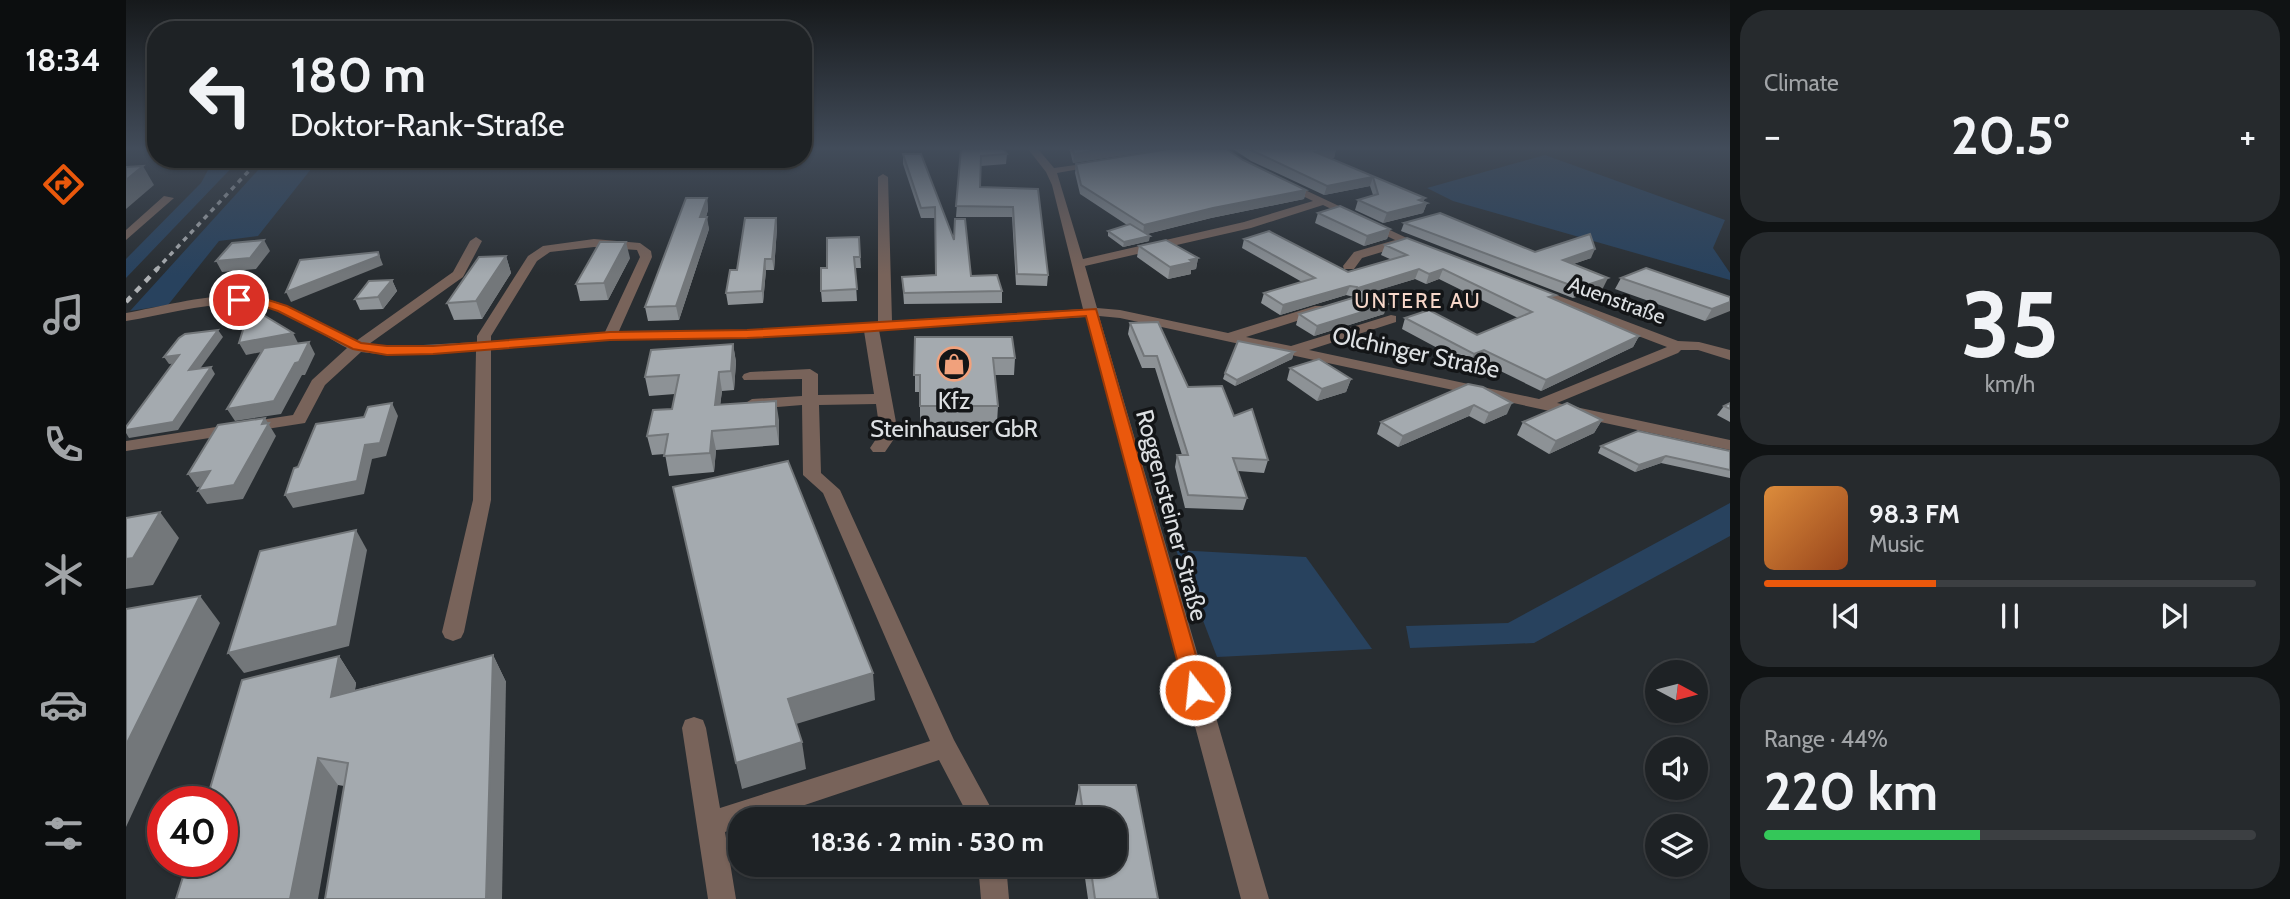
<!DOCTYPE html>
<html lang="en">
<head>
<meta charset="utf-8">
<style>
  :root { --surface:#1e2225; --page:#262a2d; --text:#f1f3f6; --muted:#a1a4a7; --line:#3c3f42; --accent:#ea580c }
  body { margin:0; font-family:Cabin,sans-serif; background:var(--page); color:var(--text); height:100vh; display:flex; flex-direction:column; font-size:26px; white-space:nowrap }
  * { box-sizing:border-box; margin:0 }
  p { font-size:23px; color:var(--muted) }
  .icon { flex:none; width:38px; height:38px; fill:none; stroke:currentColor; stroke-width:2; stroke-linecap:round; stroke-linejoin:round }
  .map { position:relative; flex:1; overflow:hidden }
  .sheet { display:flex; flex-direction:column; gap:10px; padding:10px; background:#101314; width:560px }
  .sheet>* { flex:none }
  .banner { position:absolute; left:21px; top:21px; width:665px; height:147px; border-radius:28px; box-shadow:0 2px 5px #0004,0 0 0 2px var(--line); background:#1e2225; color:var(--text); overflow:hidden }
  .needle { width:46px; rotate:97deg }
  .buttons { position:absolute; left:1519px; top:660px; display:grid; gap:14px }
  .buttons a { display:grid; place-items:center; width:63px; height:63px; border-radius:50%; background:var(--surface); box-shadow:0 2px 5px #0004,0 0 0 2px var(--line); font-size:35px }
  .speed { position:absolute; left:21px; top:786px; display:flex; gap:14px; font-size:35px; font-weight:700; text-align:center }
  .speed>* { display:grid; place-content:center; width:91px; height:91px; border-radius:50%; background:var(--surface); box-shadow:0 2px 5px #0004,0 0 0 2px var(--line); line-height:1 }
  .speed .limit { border:10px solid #d22; background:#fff; color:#111 }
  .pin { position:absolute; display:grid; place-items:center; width:60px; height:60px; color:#fff; margin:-30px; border:4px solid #fff; border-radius:50%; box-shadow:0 2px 7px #0007 }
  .me { position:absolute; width:77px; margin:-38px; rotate:344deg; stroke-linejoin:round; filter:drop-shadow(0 0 5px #0008) }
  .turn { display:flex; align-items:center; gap:24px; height:147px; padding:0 28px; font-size:32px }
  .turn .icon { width:91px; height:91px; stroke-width:2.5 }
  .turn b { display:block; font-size:49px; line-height:60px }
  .big { font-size:52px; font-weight:700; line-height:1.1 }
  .sheet .tile { flex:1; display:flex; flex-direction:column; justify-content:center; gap:10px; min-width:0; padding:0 24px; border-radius:28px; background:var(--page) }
  .sheet .dial { align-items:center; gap:0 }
  .dial b { font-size:91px; line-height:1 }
  .song { display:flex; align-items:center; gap:21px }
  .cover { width:84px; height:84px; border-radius:10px; background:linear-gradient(135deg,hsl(30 70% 55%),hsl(20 70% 35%)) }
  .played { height:7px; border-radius:4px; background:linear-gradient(90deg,var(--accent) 35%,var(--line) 35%) }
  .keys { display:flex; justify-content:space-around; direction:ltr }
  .heat { display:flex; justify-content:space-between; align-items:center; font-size:38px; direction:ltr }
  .charge { height:10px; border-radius:5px; background:linear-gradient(90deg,#34c759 44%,var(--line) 0) }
  .trip { position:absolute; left:602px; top:807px; width:399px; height:70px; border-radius:28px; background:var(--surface); box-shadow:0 2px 5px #0004,0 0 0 2px var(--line); font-weight:700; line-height:70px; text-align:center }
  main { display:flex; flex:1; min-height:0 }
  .menu { display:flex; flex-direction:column; width:126px; justify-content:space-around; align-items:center; background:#0c0e0f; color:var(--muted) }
  .menu .icon { width:49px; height:49px }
  .menu .active { color:var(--accent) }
  .menu b { font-size:32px; color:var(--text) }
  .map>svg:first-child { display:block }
</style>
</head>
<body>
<main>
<nav class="menu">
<b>18:34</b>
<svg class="icon active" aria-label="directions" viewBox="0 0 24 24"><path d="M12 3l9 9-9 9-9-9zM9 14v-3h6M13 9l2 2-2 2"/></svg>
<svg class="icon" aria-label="music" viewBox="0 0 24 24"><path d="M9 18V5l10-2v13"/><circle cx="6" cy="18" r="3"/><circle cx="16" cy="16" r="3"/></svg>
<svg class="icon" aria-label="phone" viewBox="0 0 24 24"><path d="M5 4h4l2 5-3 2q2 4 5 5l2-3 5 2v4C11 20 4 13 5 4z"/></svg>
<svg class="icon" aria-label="climate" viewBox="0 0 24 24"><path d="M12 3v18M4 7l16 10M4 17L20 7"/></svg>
<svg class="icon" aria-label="car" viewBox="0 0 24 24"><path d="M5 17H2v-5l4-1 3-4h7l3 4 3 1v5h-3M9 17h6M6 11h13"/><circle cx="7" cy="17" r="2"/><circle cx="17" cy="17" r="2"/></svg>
<svg class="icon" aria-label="filters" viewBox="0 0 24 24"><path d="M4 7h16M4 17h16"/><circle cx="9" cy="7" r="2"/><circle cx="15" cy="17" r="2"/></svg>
</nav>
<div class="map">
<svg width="1604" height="899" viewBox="0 0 1604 899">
  <rect width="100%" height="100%" fill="#282d31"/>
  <g fill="#28425e">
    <polygon points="1419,155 1599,220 1587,248 1604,273 1604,280 1327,201 1301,188"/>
    <polygon points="88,159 114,159 0,278 0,259 75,183"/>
    <polygon points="142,159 193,159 132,236 93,241 42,305 4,311"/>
    <polygon points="1604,503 1604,536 1408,643 1284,648 1280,626 1382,623"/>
    <polygon points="1050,550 1180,557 1246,649 1091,657"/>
  </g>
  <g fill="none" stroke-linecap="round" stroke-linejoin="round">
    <g fill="#78635a" fill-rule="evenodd">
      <path d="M902,149H912L928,168L971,162L976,165L931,173L957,259L1118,222L1187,201L1156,186L1155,184L1160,181L1302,248L1296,252L1279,245L1236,258L1228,269H1218L1217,266L1228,252L1269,240L1197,205L1125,228L959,266L971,308L994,310L1102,333L1189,306H1199V312L1120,337L1165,346L1265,315L1270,316V322L1183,350L1413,399L1541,347L1402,294V288H1412L1552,341L1573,342L1604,350V360L1572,350H1555L1552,353L1431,403L1604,440V450L994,318L973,316L1143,899H1115L960,317L753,330L772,433L759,452H747L744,448L754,433L750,404L693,405L695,473L714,490L828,740L871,819H844L813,760L637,819H614V827L599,832L610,899H582L556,728L559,720L568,717L577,720L580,728L594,808L804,741L697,493L677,475L676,405L626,409L618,404L626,399L676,396V379L618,380L616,377L618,374L624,372L684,369L692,374V395L748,394L738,331L621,338L484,340L365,350V500L338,632L335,638L327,641L319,638L316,632L347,500L350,351L261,355L235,352L199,385L179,423L0,451V441L167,415L186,380L221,348C197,335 161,310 134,306C90,299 43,314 0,321V313C40,306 101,288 141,299C172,308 201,326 230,341L327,272L344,241L350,237L356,241L337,277L243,344L261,347L351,342V336L402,256L417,246L468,239L514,243L525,251L526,257L493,331L621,330L752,322V177L757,174L762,177L766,321L957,309L926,185L920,172ZM468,247L511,250L514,257L479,332L365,341V336L411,261L424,252Z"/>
      <polygon points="38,196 48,198 0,240 0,230"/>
      <polygon points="852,864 880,864 883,899 855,899"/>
    </g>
    <polyline stroke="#adb0b3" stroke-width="3.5" stroke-dasharray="5 5" stroke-linecap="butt" points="30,270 134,159"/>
    <polyline stroke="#adb0b3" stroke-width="4.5" stroke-dasharray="7 7" stroke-linecap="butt" points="0,302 32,268"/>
  </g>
  <g fill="#8d9296">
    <polygon points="835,149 881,154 880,164 855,166 854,187 912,189 922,275 921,286 890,285 886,217 830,217"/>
    <polygon points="942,149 1037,149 947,163 944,151"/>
    <polygon points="1107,149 1210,149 1208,158 1204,158 1299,198 1297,202 1301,203 1297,213 1257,223 1229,210 1232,200 1247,195 1244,186 1198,195 1125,161"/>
    <polygon points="777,154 828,240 845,276 876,291 876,303 778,304 776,277 810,275 809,218 795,218 777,164"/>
    <polygon points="1117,160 1180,190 1178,199 1085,218 1021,234 1023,241 997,247 982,236 982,231 1001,225 954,194 949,173 950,164"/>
    <polygon points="581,198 582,210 580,217 583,229 553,320 522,321 519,307"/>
    <polygon points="1192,213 1264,229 1261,239 1238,246 1189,223"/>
    <polygon points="650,218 651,228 648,270 640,270 637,303 602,305 600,293 611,270"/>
    <polygon points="1278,223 1409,252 1465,258 1447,264 1477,288 1447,298 1275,231"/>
    <polygon points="733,237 735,268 729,268 731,301 696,302 695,291 701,268"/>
    <polygon points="1118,239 1222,272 1266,260 1255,255 1259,245 1428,299 1513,336 1507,347 1415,391 1354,361 1343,365 1276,329 1279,318 1351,335 1392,318 1313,279 1300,284 1289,279 1242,293 1258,314 1188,336 1170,325 1173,314 1228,297 1220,295 1154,315 1135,303 1138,293 1176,282 1116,248"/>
    <polygon points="1013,246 1072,258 1070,269 1065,270 1065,274 1042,279 1011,257"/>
    <polygon points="380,256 385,273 356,319 328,320 321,303"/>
    <polygon points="504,258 482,300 454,301 450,284"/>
    <polygon points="1495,278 1604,297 1579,321 1489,289"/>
    <polygon points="266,280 271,291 257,309 234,310 229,299"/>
    <polygon points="1004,323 1062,387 1108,416 1142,460 1138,473 1112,471 1121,498 1117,510 1059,508 1049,467 1051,455 1056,455 1029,368 1016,368 1002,334"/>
    <polygon points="789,337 889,358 888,375 869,375 872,406 871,423 794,423 794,392 789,392"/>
    <polygon points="607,344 610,362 608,390 596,391 594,405 653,420 653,445 590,450 588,472 543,476 539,454 526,455 521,436 546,409 549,394 523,396 519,377"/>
    <polygon points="1168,352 1166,359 1109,386 1097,379 1099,373"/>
    <polygon points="1164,368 1225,379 1220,392 1191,401 1161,380"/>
    <polygon points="1342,384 1381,414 1358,424 1343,416 1272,447 1251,434 1255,422"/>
    <polygon points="1604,403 1604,422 1591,415 1598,406"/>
    <polygon points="1476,420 1468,433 1423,454 1391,435 1397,422"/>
    <polygon points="1475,446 1604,451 1604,478 1535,463 1509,472 1472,453"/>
    <polygon points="367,655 380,682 218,786 212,785 50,899 213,656 230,683 229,690"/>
    <polygon points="953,785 1010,785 1032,899 962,899 957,864 989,864 989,819 951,819 949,805"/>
  </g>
  <g fill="#73777a">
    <polygon points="977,149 1037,149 947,163 948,154"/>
    <polygon points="1210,149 1208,158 1187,161 1189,152"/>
    <polygon points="17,166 28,185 0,209 0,180"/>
    <polygon points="1247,177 1244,186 1198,195 1201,186"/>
    <polygon points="1180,190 1178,199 1085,218 1017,235 1018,225 1087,208"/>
    <polygon points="581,198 582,210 576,229 574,217"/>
    <polygon points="1299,198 1296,204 1301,203 1297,213 1257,223 1261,213"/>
    <polygon points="581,217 583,229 553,320 550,306"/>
    <polygon points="650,218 651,228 648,270 646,259"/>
    <polygon points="1264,229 1261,239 1238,246 1241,236"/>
    <polygon points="1024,236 1023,241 997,247 998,242"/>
    <polygon points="138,240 144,251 130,269 96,272 90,261"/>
    <polygon points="500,242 504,258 482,300 478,283"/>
    <polygon points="1469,249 1465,258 1433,269 1437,260"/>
    <polygon points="252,252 257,265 165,302 160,292"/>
    <polygon points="380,256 385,273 356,319 350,301"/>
    <polygon points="1072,258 1070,269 1065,270 1065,274 1042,279 1044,267"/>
    <polygon points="639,259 640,270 637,303 636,291"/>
    <polygon points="1293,269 1289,279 1230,297 1232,288"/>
    <polygon points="1317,269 1313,279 1300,284 1303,274"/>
    <polygon points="1482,278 1477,288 1447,298 1452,288"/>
    <polygon points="266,280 271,291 257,309 252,297"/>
    <polygon points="1224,286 1220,295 1154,315 1157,305"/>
    <polygon points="1604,302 1604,311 1579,321 1586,309"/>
    <polygon points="1262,304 1258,314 1188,336 1191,326"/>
    <polygon points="92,330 97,337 68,377 63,370"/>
    <polygon points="167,333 173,345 120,355 113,343"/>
    <polygon points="1513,336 1507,347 1415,391 1420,380"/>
    <polygon points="183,342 189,354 179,375 176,375 155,414 109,421 101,409 169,363"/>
    <polygon points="607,344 610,362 608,390 605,371"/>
    <polygon points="1358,350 1354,361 1343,365 1348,354"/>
    <polygon points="1168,352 1166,359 1109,386 1111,380"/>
    <polygon points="53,355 57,363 43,364 38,357"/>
    <polygon points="85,367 89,374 52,430 3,438 0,433 0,430"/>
    <polygon points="593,372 596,391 592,424 589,405"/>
    <polygon points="1225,379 1220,392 1191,401 1196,389"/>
    <polygon points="650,401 653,420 653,445 650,426"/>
    <polygon points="266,403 272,416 260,456 246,459 238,494 167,508 159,495 239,445"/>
    <polygon points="1386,403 1381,414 1358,424 1363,413"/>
    <polygon points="1348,405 1343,416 1272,447 1277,436"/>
    <polygon points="139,418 150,436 117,499 81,504 72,491 136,424"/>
    <polygon points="1476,420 1468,433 1423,454 1430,441"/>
    <polygon points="586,431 590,450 588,472 584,453"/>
    <polygon points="1540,456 1535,463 1509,472 1513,465"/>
    <polygon points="84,471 93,484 71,487 62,474"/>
    <polygon points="34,512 53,538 27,585 0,589 0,559"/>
    <polygon points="230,530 241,550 223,646 118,673 102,653"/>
    <polygon points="74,596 94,623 0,827 0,745"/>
    <polygon points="367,655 380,682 376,899 360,899"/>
    <polygon points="213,656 230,683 223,723 205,697"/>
    <polygon points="747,673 749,700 667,725 662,699"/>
    <polygon points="676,742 680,769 616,789 610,763"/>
    <polygon points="192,758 212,785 192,899 164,899"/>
  </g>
  <g fill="#a4aaaf" stroke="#73777a" stroke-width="2">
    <polygon points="835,149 877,149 881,154 855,156 854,187 912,189 922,275 891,274 887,207 830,206"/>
    <polygon points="947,149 977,149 948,154"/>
    <polygon points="1043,149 1100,149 1117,160 1180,190 1087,208 1018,225 955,185 950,164"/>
    <polygon points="1123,149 1207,149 1189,152 1299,198 1293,200 1301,203 1261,213 1232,200 1252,194 1247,177 1201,186"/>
    <polygon points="777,154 795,154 828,240 829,219 839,219 845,276 871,275 876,291 778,293 776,277 810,275 809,207 795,208"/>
    <polygon points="17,166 0,180 0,167"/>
    <polygon points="560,198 581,198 574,217 581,217 550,306 519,307"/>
    <polygon points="1214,206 1264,229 1241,236 1192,213"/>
    <polygon points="1314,213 1409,252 1464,234 1469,249 1437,260 1482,278 1452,288 1278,223"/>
    <polygon points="619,218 650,218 646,259 639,259 636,291 600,293 604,270 611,270"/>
    <polygon points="1004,224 1024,236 998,242 982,231"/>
    <polygon points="1143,231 1222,272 1281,255 1259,245 1281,238 1430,295 1423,297 1513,336 1420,380 1358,350 1348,354 1279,318 1303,310 1351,335 1406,312 1317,269 1303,274 1293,269 1232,288 1262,304 1191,326 1173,314 1230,297 1231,287 1224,286 1157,305 1138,293 1189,278 1118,239"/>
    <polygon points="733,237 734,257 728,257 731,289 695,291 695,268 701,268 701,238"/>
    <polygon points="138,240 124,258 90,261 106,243"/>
    <polygon points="1040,240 1072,258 1064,260 1067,262 1044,267 1013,246"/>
    <polygon points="474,242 500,242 478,283 450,284"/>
    <polygon points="252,252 253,256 160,292 174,260"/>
    <polygon points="380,256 350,301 321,303 353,257"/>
    <polygon points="1520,268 1604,297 1604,302 1586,309 1495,278"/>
    <polygon points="266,280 252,297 229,299 243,281"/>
    <polygon points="124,307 167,333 113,343"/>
    <polygon points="1032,322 1062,387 1096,386 1108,416 1126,409 1142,460 1107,458 1121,498 1062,495 1051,455 1062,455 1031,356 1018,356 1004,323"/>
    <polygon points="92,330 63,370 85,367 47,422 0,430 0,427 53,355 38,357 53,338 59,334"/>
    <polygon points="789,337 886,337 889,358 867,358 872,406 794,406 794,375 788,375"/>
    <polygon points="1112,341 1168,352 1111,380 1099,373"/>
    <polygon points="183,342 173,362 169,363 148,401 101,409 138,348"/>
    <polygon points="607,344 605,371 593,372 589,405 650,401 650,426 586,431 584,453 538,456 542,434 521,436 527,410 546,409 553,375 519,377 525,350"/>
    <polygon points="1193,359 1225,379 1196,389 1164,368"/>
    <polygon points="1342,384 1357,387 1386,403 1363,413 1348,405 1277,436 1255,422"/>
    <polygon points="266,403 254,443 239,445 231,481 159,495 168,468 172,467 190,424 238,417 242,407"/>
    <polygon points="1441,403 1476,420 1430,441 1397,422"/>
    <polygon points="1604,403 1604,409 1598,406"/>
    <polygon points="139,418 136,424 143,423 108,485 72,491 84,471 62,474 92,425"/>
    <polygon points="1512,431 1604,451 1604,470 1540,456 1513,465 1475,446"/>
    <polygon points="662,461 747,673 662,699 676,742 610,763 547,487"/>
    <polygon points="34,512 7,558 0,559 0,518"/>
    <polygon points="230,530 211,626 102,653 134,551"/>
    <polygon points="74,596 0,745 0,609"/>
    <polygon points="367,655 360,899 199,899 222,763 192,758 164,899 50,899 62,861 96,861 96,802 80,802 116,680 213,656 205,697"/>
    <polygon points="953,785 1010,785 1032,899 969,899 964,864 989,864 989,819 958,819"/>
  </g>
  <linearGradient id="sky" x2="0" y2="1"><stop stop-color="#16191b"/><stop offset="0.54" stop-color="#424c5a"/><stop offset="1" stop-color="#424c5a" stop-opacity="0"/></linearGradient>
  <rect width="1604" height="275" fill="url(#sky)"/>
  <polygon fill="#ea580c" stroke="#983908" stroke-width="2" points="113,296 136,298 161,306 235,343 261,346 307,346 484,332 621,330 970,309 1080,690 1077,697 1069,699 1062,697 1059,690 960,316 720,333 621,338 484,340 307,354 261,355 227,349 152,311 134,305 109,302 107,300"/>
  <defs>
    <symbol id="shop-ring" viewBox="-11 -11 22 22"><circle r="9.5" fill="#131517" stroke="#f1a17c" stroke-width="1.5"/><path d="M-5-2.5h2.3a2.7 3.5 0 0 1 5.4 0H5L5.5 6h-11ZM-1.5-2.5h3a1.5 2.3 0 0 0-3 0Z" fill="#f1a17c"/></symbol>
  </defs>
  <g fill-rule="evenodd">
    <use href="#shop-ring" x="809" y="345" width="38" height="38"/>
  </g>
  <g text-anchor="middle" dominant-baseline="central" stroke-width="7" stroke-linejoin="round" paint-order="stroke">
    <g font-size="21" letter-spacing="2" fill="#f7d7c9" stroke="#131517">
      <text x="1292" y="300">UNTERE AU</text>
    </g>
    <g font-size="21" fill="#dde0e3" stroke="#131517">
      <text transform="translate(1491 300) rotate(20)">Auenstraße</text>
    </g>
    <g font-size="24" fill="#dde0e3" stroke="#131517">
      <text transform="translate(1290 352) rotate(12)">Olchinger Straße</text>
      <text transform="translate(1046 515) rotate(75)">Roggensteiner Straße</text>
    </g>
    <g font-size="24" fill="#dde0e3" stroke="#131517">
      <text x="828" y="400">Kfz<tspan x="828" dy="28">Steinhauser GbR</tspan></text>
    </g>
  </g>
</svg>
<div class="buttons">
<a><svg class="needle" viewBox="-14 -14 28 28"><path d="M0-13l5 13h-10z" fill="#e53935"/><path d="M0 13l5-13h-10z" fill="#a1a4a7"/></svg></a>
<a><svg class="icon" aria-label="sound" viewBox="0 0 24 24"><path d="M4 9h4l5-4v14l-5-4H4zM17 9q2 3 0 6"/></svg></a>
<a><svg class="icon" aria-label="layers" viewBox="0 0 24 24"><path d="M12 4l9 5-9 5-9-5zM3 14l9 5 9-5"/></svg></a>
</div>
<div class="speed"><div class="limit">40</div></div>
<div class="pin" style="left:113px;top:300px;background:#d93025"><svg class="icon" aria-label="arrive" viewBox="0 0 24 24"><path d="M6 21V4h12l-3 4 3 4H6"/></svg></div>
<svg class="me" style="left:1069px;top:690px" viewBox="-20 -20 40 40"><circle r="17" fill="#ea580c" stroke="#fff" stroke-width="3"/><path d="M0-11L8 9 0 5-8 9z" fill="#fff"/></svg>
<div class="trip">18:36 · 2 min · 530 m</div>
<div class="banner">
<div class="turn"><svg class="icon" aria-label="left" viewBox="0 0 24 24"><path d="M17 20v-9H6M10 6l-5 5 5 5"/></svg><div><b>180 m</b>Doktor-Rank-Straße</div></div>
</div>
</div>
<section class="sheet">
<div class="tile"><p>Climate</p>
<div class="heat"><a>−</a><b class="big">20.5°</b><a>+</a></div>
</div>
<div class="tile dial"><b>35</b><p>km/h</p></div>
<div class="tile">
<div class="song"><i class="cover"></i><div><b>98.3 FM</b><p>Music</p></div></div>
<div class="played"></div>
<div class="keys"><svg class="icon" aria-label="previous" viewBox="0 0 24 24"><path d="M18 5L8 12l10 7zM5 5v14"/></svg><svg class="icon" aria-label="pause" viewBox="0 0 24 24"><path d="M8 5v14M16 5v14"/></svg><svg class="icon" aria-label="next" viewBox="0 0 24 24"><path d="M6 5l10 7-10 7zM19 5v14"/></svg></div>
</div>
<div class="tile"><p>Range · 44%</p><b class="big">220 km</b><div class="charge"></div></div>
</section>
</main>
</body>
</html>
